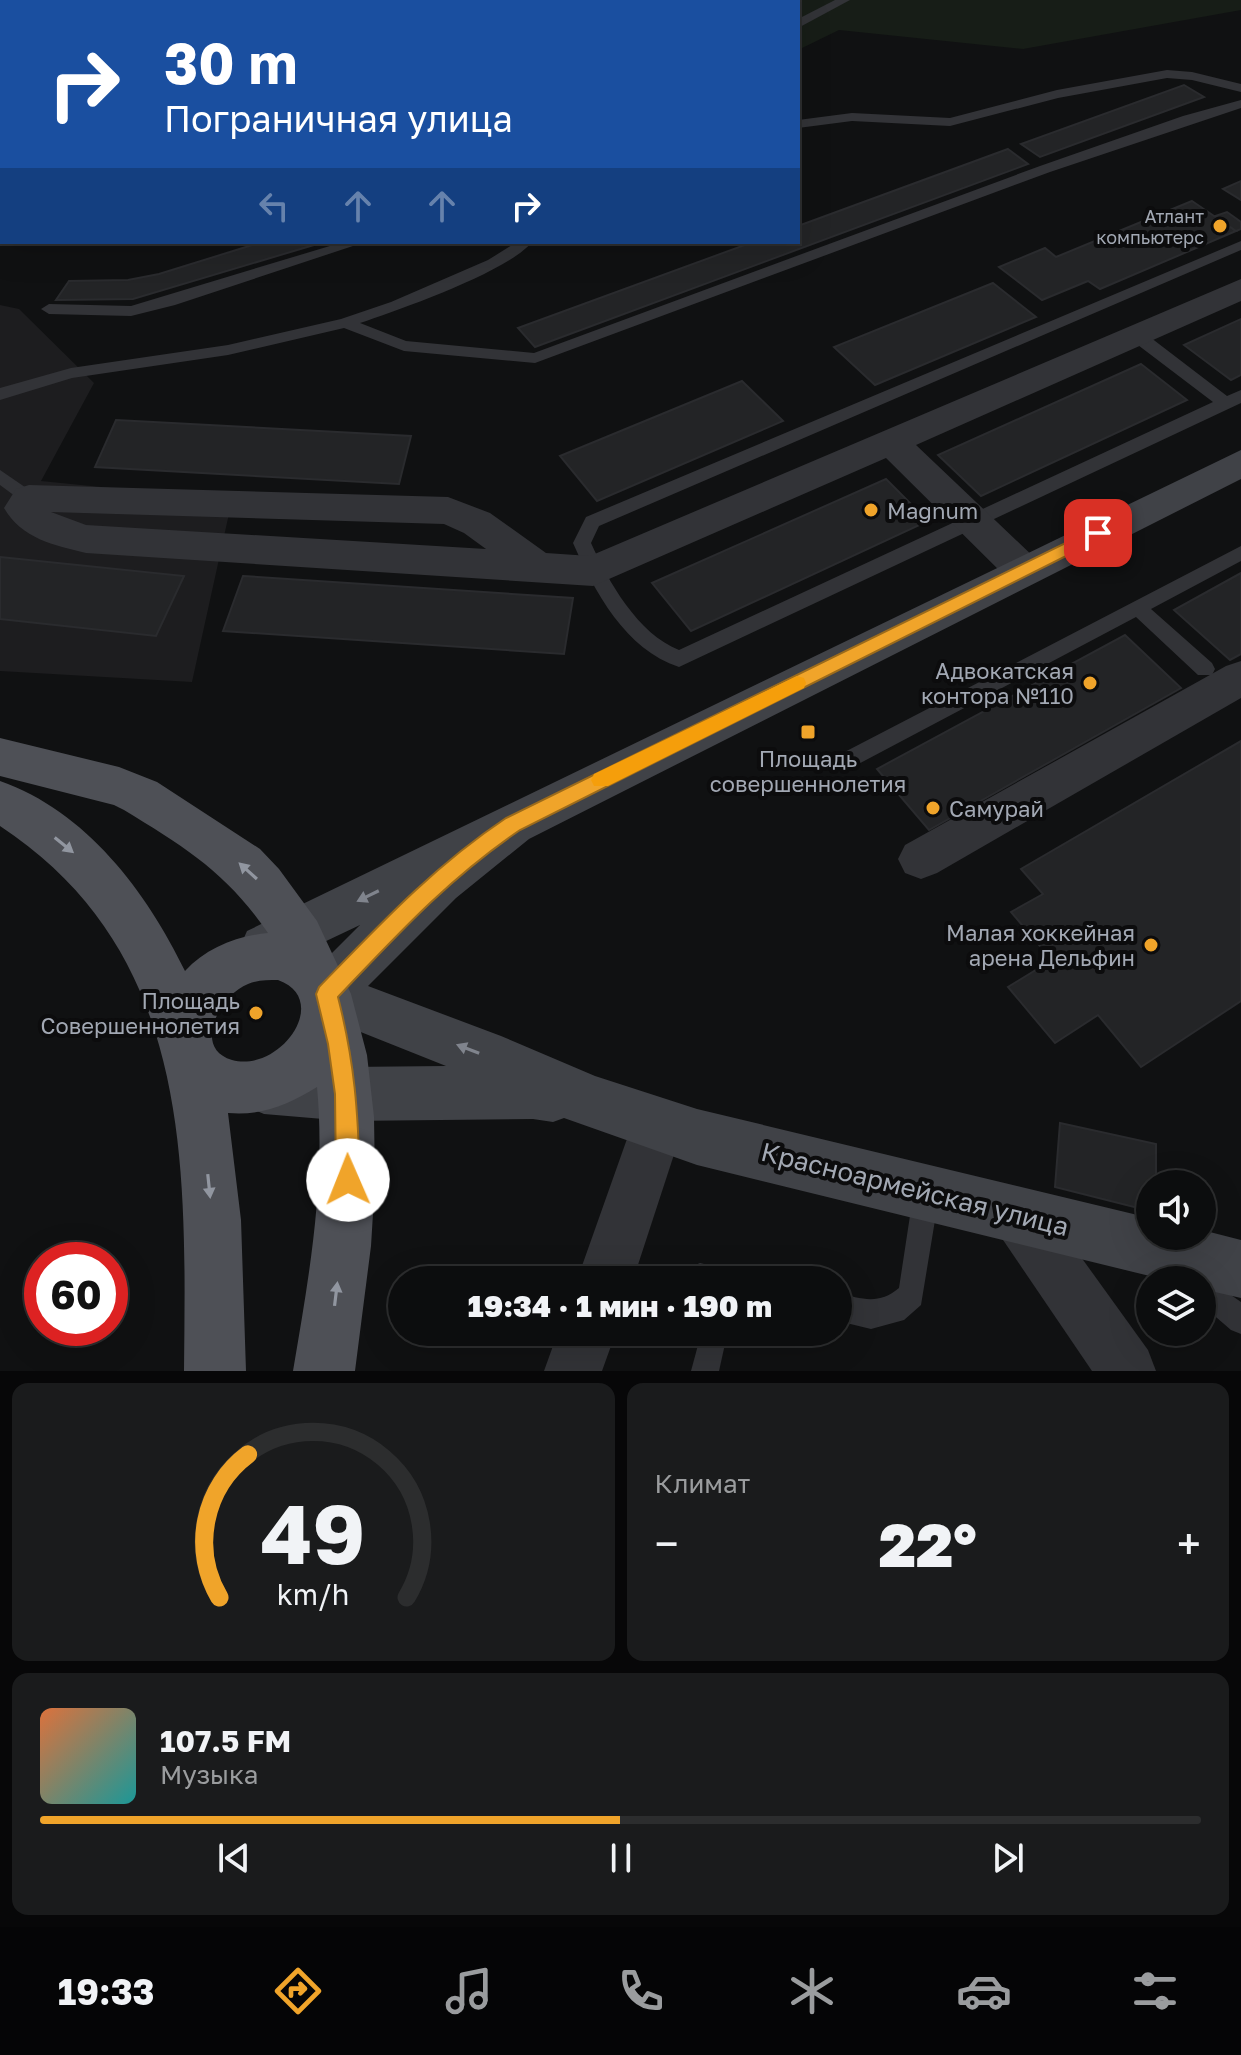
<!DOCTYPE html>
<html lang="ru">
<head>
<meta charset="utf-8">
<style>
  :root { --surface:#0c0d0e; --page:#1a1b1c; --text:#f1f3f6; --muted:#9a9c9e; --line:#2c2d2e; --accent:#f0a42a }
  body { margin:0; font-family:"Golos Text",sans-serif; background:var(--page); color:var(--text); height:100vh; display:flex; flex-direction:column; font-size:30px; white-space:nowrap }
  * { box-sizing:border-box; margin:0 }
  p { font-size:26px; color:var(--muted) }
  .icon { flex:none; width:44px; height:44px; fill:none; stroke:currentColor; stroke-width:2; stroke-linecap:round; stroke-linejoin:round }
  .map { position:relative; height:1371px; overflow:hidden }
  .side { display:flex; flex-direction:column; gap:12px; padding:12px; background:#070708; flex:1 }
  .side>* { flex:none }
  .guide { position:absolute; left:0px; top:0px; width:800px; height:244px; box-shadow:0 8px 32px #0002,0 0 0 2px var(--line); background:#1a4fa0; color:#fff; overflow:hidden }
  .controls { position:absolute; left:1136px; top:1170px; display:grid; gap:16px }
  .controls a { display:grid; place-items:center; width:80px; height:80px; border-radius:50%; background:var(--surface); box-shadow:0 8px 32px #0002,0 0 0 2px var(--line); font-size:40px }
  .speed { position:absolute; left:24px; top:1242px; display:flex; gap:16px; font-size:40px; font-weight:700; text-align:center }
  .speed>* { display:grid; place-content:center; width:104px; height:104px; border-radius:50%; background:var(--surface); box-shadow:0 8px 32px #0002,0 0 0 2px var(--line); line-height:1 }
  .speed .limit { border:12px solid #d22; background:#fff; color:#111 }
  .pin { position:absolute; display:grid; place-items:center; width:68px; height:68px; color:#fff; margin:-34px; border-radius:16px; box-shadow:0 4px 12px #0006 }
  .me { position:absolute; width:88px; margin:-44px; rotate:359deg; stroke-linejoin:round; filter:drop-shadow(0 0 6px #0008) }
  .turn { display:flex; align-items:center; gap:28px; height:168px; padding:0 32px; font-size:36px }
  .turn .icon { width:104px; height:104px; stroke-width:2.5 }
  .turn b { display:block; font-size:56px; line-height:68px }
  .lanes { display:flex; align-items:center; height:76px; padding:0 32px; background:#0003; justify-content:center; gap:40px; direction:ltr }
  .lanes .off { opacity:.35 }
  .big { font-size:60px; font-weight:800; line-height:1.1 }
  .side .tile { flex:1; display:flex; flex-direction:column; justify-content:center; gap:12px; min-width:0; padding:0 28px; border-radius:16px; background:var(--page) }
  .side .dial { align-items:center; gap:0 }
  .dial svg { height:208px; overflow:visible; fill:none; stroke:var(--line); stroke-width:7; stroke-linecap:round; text-anchor:middle }
  .dial text { fill:var(--text); stroke:none }
  .song { display:flex; align-items:center; gap:24px }
  .cover { width:96px; height:96px; border-radius:12px; background:linear-gradient(135deg,hsl(20 70% 55%),hsl(180 70% 35%)) }
  .played { height:8px; border-radius:4px; background:linear-gradient(90deg,var(--accent) 50%,var(--line) 50%) }
  .keys { display:flex; justify-content:space-around; direction:ltr }
  .heat { display:flex; justify-content:space-between; align-items:center; font-size:44px; direction:ltr }
  .side .tiles { flex:1; display:grid; gap:12px; grid-template-columns:1fr 1fr }
  .tile:last-child { grid-column:span 2 }
  .trip { position:absolute; left:388px; top:1266px; width:464px; height:80px; border-radius:40px; background:var(--surface); box-shadow:0 8px 32px #0002,0 0 0 2px var(--line); font-weight:800; line-height:80px; text-align:center }
  .dock { display:flex; height:128px; justify-content:space-around; align-items:center; background:#050506; color:var(--muted) }
  .dock .icon { width:56px; height:56px }
  .dock .selected { color:var(--accent) }
  .dock b { font-size:36px; color:var(--text) }
  .map>svg:first-child { display:block }
</style>
</head>
<body>
<div class="map">
<svg width="1241" height="1371" viewBox="0 0 1241 1371">
  <rect width="100%" height="100%" fill="#101112"/>
  <polygon fill="#1d1d1f" points="0,305 19,309 94,383 41,481 232,500 192,682 0,671"/>
  <polygon fill="#171d17" points="0,0 1241,0 1241,10 1023,49 839,30 798,50 798,2 2,2 2,195"/>
  <g fill="#232426" stroke="#2a2b2e" stroke-width="2">
    <polygon points="1184,85 1204,97 1040,157 1021,144"/>
    <polygon points="1008,149 1028,164 535,347 518,328 753,242 798,242 798,226"/>
    <polygon points="1241,181 1241,200 1223,189"/>
    <polygon points="1192,201 1236,231 1100,289 1088,281 1042,300 999,267 1045,248 1056,257"/>
    <polygon points="1227,212 1241,222 1241,229 1236,231 1215,216"/>
    <polygon points="262,242 324,242 133,299 56,300 69,281 128,280 159,274"/>
    <polygon points="993,283 1036,317 875,385 834,347"/>
    <polygon points="1241,319 1241,375 1231,380 1184,345"/>
    <polygon points="1141,364 1187,400 981,496 938,455"/>
    <polygon points="742,381 783,421 597,501 560,456"/>
    <polygon points="116,420 411,436 399,484 95,467"/>
    <polygon points="886,479 928,521 691,631 652,583"/>
    <polygon points="0,557 184,576 156,636 0,619"/>
    <polygon points="1241,573 1241,654 1230,660 1174,610"/>
    <polygon points="243,576 573,598 564,654 223,631"/>
    <polygon points="1125,635 1181,688 929,830 877,769"/>
    <polygon points="1241,741 1241,1001 1141,1067 1098,1015 1055,1043 1008,987 1052,960 1011,912 1043,894 1021,869"/>
    <polygon points="1060,1123 1156,1144 1156,1184 1150,1184 1150,1211 1055,1187"/>
  </g>
  <g fill="none" stroke-linecap="round" stroke-linejoin="round">
    <g fill="#323337" fill-rule="evenodd">
      <polygon points="835,0 850,0 798,28 798,19"/>
      <polygon points="1167,70 1192,72 1241,84 1241,92 1192,80 1167,78 1058,98 950,126 852,121 798,128 798,120 852,113 950,118 1057,90"/>
      <path d="M1241,100V108L1050,172L535,363L404,351L344,328L228,355L72,378L0,400V388L71,368L228,345L341,319L391,302L488,260L517,242H532C509,271 399,310 360,323L406,341L534,353L1040,166L1183,116Z"/>
      <rect x="0" y="228" width="2" height="8"/>
      <path d="M1241,241V250L599,526L591,543C608,581 638,634 679,650L1213,402L1130,339V331H1142L1227,396L1241,390V403L679,667C626,650 594,591 573,543L586,517Z"/>
      <polygon points="74,242 145,242 138,246 81,246"/>
      <polygon points="343,242 365,242 175,305 131,316 49,314 41,309 49,304 131,306"/>
      <polygon points="0,470 35,494 38,498 35,502 23,502 0,485"/>
      <polygon points="1241,546 1241,561 1151,609 1212,663 1215,669 1212,675 1198,675 1136,617 849,769 842,772 835,769 832,763 835,757"/>
      <path d="M926,1183L935,1187L939,1196L921,1305L904,1320L871,1329L838,1321V1293C862,1299 879,1305 899,1288L913,1196L917,1187Z"/>
      <polygon points="700,1263 728,1270 731,1280 688,1280 691,1267"/>
      <polygon points="1202,1275 1241,1302 1241,1334 1231,1330 1202,1305 1202,1280 1192,1280"/>
      <polygon points="707,1332 721,1334 725,1344 719,1371 691,1371 701,1334"/>
    </g>
    <g fill="#323337" fill-rule="evenodd">
      <path d="M1241,279V301L916,445L1037,560L1043,570L1037,580L1023,585L1009,580L886,458L593,586L86,553C54,545 22,539 4,508L16,489L29,485L448,497L490,513L546,553L590,556ZM51,512L444,524L464,533L486,549L86,525Z"/>
      <polygon points="1241,661 1241,698 937,873 921,879 905,873 898,859 905,845 1226,666"/>
      <polygon points="658,1098 677,1105 684,1124 633,1280 577,1280 639,1105"/>
      <polygon points="1018,1188 1037,1196 1148,1350 1156,1371 1092,1371 999,1234 991,1215 999,1196"/>
      <polygon points="558,1332 616,1332 602,1371 544,1371"/>
    </g>
    <polygon fill="#404247" fill-rule="evenodd" points="1241,450 1241,479 529,839 456,898 368,986 501,1036 595,1076 697,1109 1150,1218 1150,1236 1202,1236 1202,1230 1241,1240 1241,1298 1202,1289 1202,1280 1166,1280 697,1165 564,1118 553,1122 533,1119 347,1121 264,1114 245,1106 237,1087 245,1068 264,1060 347,1067 446,1066 308,1011 300,994 308,977 360,925 265,970 247,963 240,947 247,931"/>
    <path fill="#4e5056" fill-rule="evenodd" d="M0,738L119,767L157,782L260,849L279,869L317,921L351,994L367,1055L374,1117L375,1181L371,1246L355,1371H293C309,1277 326,1182 317,1087C288,1105 262,1116 228,1113L241,1220L246,1371H184C186,1164 193,953 0,826V781C86,811 147,892 185,971C206,948 237,936 268,933C226,872 186,848 124,810L114,805L0,776ZM278,980C332,999 281,1073 232,1060C191,1048 221,994 248,984C257,980 268,980 278,980Z"/>
  </g>
  <defs><path id="oneway-solid" d="M-6-.8H1V-3.2L6.5 0L1 3.2V.8H-6Z" transform="scale(2)"/></defs>
  <g fill="#9196a0">
    <use href="#oneway-solid" transform="translate(64 845) rotate(39)"/>
    <use href="#oneway-solid" transform="translate(248 871) rotate(-138)"/>
    <use href="#oneway-solid" transform="translate(209 1186) rotate(84)"/>
    <use href="#oneway-solid" transform="translate(336 1294) rotate(-83)"/>
  </g>
  <g fill="#80848d">
    <use href="#oneway-solid" transform="translate(368 896) rotate(154)"/>
    <use href="#oneway-solid" transform="translate(468 1049) rotate(-159)"/>
  </g>
  <path fill="#f0a42a" stroke="#9c6b1b" stroke-width="2" d="M1098,527L1104,528L1106,533L1104,537L520,830C448,879 397,935 338,997C355,1064 358,1111 360,1180L356,1188L348,1191L340,1188L336,1180L335,1094L328,1044L316,994L319,987C379,925 434,866 506,818Z"/>
  <polygon fill="#f59e0b" points="797,676 804,678 806,683 804,688 608,786 594,786 591,780 594,774"/>
  <g fill="#f0a42a" stroke="#0c0c0d" stroke-width="3">
    <circle cx="1220" cy="226" r="8"/>
    <circle cx="871" cy="510" r="8"/>
    <circle cx="1090" cy="683" r="8"/>
    <rect x="800" y="724" width="16" height="16" rx="4"/>
    <circle cx="933" cy="808" r="8"/>
    <circle cx="1151" cy="945" r="8"/>
    <circle cx="256" cy="1013" r="8"/>
  </g>
  <g text-anchor="middle" dominant-baseline="central" stroke-width="8" stroke-linejoin="round" paint-order="stroke">
    <g font-size="18" fill="#a2a8b3" stroke="#0c0c0d" text-anchor="end">
      <text x="1204" y="216">Атлант<tspan x="1204" dy="21">компьютерс</tspan></text>
    </g>
    <g font-size="22" fill="#a2a8b3" stroke="#0c0c0d" text-anchor="end">
      <text x="887" y="510" text-anchor="start">Magnum</text>
      <text x="1074" y="670">Адвокатская<tspan x="1074" dy="25">контора №110</tspan></text>
      <text x="808" y="758" text-anchor="middle">Площадь<tspan x="808" dy="25">совершеннолетия</tspan></text>
      <text x="949" y="808" text-anchor="start">Самурай</text>
      <text x="1135" y="932">Малая хоккейная<tspan x="1135" dy="25">арена Дельфин</tspan></text>
      <text x="240" y="1000">Площадь<tspan x="240" dy="25">Совершеннолетия</tspan></text>
    </g>
    <g font-size="26" fill="#a2a8b3" stroke="#0c0c0d">
      <text transform="translate(915 1189) rotate(14)">Красноармейская улица</text>
    </g>
  </g>
</svg>
<div class="controls">
<a><svg class="icon" aria-label="sound" viewBox="0 0 24 24"><path d="M4 9h4l5-4v14l-5-4H4zM17 9q2 3 0 6"/></svg></a>
<a><svg class="icon" aria-label="layers" viewBox="0 0 24 24"><path d="M12 4l9 5-9 5-9-5zM3 14l9 5 9-5"/></svg></a>
</div>
<div class="speed"><div class="limit">60</div></div>
<div class="pin" style="left:1098px;top:533px;background:#d93025"><svg class="icon" aria-label="arrive" viewBox="0 0 24 24"><path d="M6 21V4h12l-3 4 3 4H6"/></svg></div>
<svg class="me" style="left:348px;top:1180px" viewBox="-20 -20 40 40"><circle r="19" fill="#fff"/><path d="M0-13L10 11 0 6-10 11z" fill="#f0a42a"/></svg>
<div class="trip">19:34 · 1 мин · 190 m</div>
<div class="guide">
<div class="turn"><svg class="icon" aria-label="right" viewBox="0 0 24 24"><path d="M7 20v-9h11M14 6l5 5-5 5"/></svg><div><b>30 m</b>Пограничная улица</div></div>
<div class="lanes"><svg class="icon off" aria-label="left" viewBox="0 0 24 24"><path d="M17 20v-9H6M10 6l-5 5 5 5"/></svg><svg class="icon off" aria-label="ahead" viewBox="0 0 24 24"><path d="M12 20V5M6 11l6-6 6 6"/></svg><svg class="icon off" aria-label="ahead" viewBox="0 0 24 24"><path d="M12 20V5M6 11l6-6 6 6"/></svg><svg class="icon" aria-label="right" viewBox="0 0 24 24"><path d="M7 20v-9h11M14 6l5 5-5 5"/></svg></div>
</div>
</div>
<section class="side">
<div class="tiles">
<div class="tile dial"><svg viewBox="0 0 100 80">
<path d="M14 69A42 42 0 1 1 86 69"/>
<path d="M14 69A42 42 0 0 1 25 14" stroke="#f0a42a"/>
<text x="50" y="56" font-size="32" font-weight="700">49</text>
<text x="50" y="72" font-size="11">km/h</text>
</svg></div>
<div class="tile"><p>Климат</p>
<div class="heat"><a>−</a><b class="big">22°</b><a>+</a></div>
</div>
<div class="tile">
<div class="song"><i class="cover"></i><div><b>107.5 FM</b><p>Музыка</p></div></div>
<div class="played"></div>
<div class="keys"><svg class="icon" aria-label="previous" viewBox="0 0 24 24"><path d="M18 5L8 12l10 7zM5 5v14"/></svg><svg class="icon" aria-label="pause" viewBox="0 0 24 24"><path d="M8 5v14M16 5v14"/></svg><svg class="icon" aria-label="next" viewBox="0 0 24 24"><path d="M6 5l10 7-10 7zM19 5v14"/></svg></div>
</div>
</div>
</section>
<nav class="dock">
<b>19:33</b>
<svg class="icon selected" aria-label="directions" viewBox="0 0 24 24"><path d="M12 3l9 9-9 9-9-9zM9 14v-3h6M13 9l2 2-2 2"/></svg>
<svg class="icon" aria-label="music" viewBox="0 0 24 24"><path d="M9 18V5l10-2v13"/><circle cx="6" cy="18" r="3"/><circle cx="16" cy="16" r="3"/></svg>
<svg class="icon" aria-label="phone" viewBox="0 0 24 24"><path d="M5 4h4l2 5-3 2q2 4 5 5l2-3 5 2v4C11 20 4 13 5 4z"/></svg>
<svg class="icon" aria-label="climate" viewBox="0 0 24 24"><path d="M12 3v18M4 7l16 10M4 17L20 7"/></svg>
<svg class="icon" aria-label="car" viewBox="0 0 24 24"><path d="M5 17H2v-5l4-1 3-4h7l3 4 3 1v5h-3M9 17h6M6 11h13"/><circle cx="7" cy="17" r="2"/><circle cx="17" cy="17" r="2"/></svg>
<svg class="icon" aria-label="filters" viewBox="0 0 24 24"><path d="M4 7h16M4 17h16"/><circle cx="9" cy="7" r="2"/><circle cx="15" cy="17" r="2"/></svg>
</nav>
</body>
</html>
